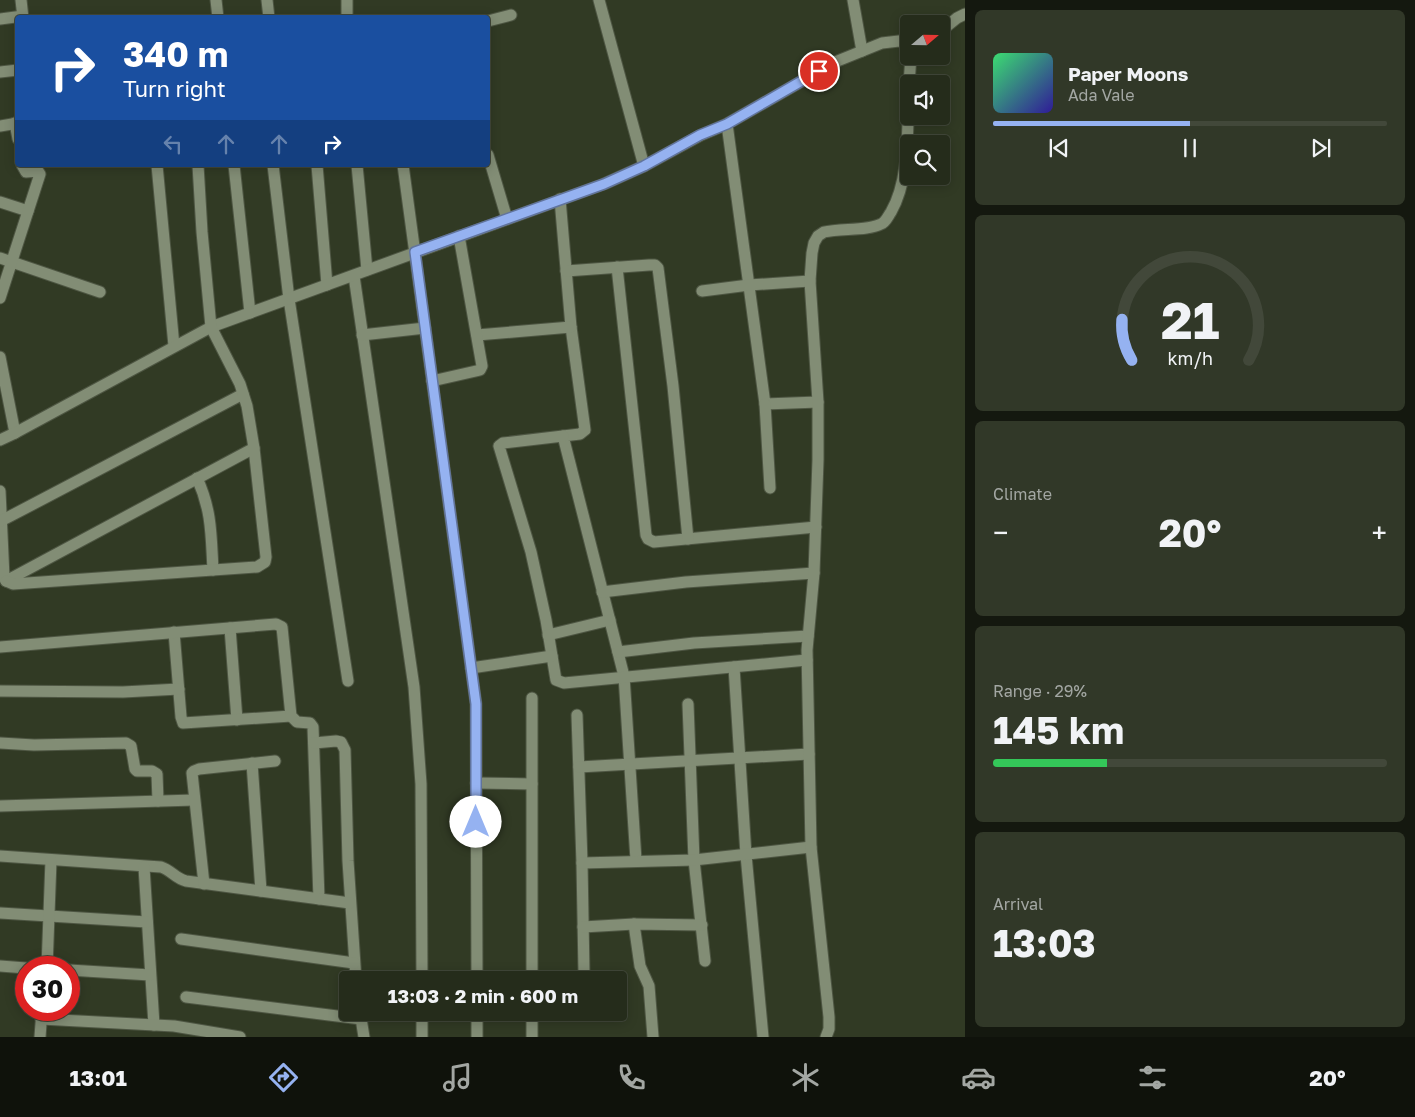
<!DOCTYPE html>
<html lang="en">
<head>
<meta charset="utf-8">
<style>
  :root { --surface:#252c1b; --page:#313828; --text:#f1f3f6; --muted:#a3a7a3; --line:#42483a; --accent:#95b2f1 }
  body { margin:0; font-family:"Golos Text",sans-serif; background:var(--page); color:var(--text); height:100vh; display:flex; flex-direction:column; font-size:19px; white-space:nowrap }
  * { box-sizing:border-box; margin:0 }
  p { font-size:16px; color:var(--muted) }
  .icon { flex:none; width:28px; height:28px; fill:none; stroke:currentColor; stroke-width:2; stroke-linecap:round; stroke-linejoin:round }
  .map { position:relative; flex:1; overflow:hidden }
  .side { display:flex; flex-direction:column; gap:10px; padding:10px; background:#14180f; width:450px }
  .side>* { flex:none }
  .hud { position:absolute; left:15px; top:15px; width:475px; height:152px; border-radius:5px; box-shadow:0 2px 12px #0003,0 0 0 1px var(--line); background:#1a4fa0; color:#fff; overflow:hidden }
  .needle { width:32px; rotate:70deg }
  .buttons { position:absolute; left:900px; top:15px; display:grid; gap:10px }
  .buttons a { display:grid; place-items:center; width:50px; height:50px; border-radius:5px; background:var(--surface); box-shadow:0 2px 12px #0003,0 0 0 1px var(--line); font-size:25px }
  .speed { position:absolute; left:15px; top:956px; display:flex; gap:10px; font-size:25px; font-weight:700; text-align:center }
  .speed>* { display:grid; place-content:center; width:65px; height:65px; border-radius:50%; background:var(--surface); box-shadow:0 2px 12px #0003,0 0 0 1px var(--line); line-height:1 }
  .speed .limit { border:8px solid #d22; background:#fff; color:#111 }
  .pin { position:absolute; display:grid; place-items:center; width:42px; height:42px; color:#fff; margin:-21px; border:2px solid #fff; border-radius:50%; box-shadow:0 1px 5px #0007 }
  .me { position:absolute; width:55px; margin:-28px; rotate:0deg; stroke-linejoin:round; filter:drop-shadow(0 0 4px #0008) }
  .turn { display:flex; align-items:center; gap:18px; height:105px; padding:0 25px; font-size:22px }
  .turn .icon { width:65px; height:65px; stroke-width:2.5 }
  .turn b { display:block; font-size:35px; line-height:42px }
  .lanes { display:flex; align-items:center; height:48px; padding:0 25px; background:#0003; justify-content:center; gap:25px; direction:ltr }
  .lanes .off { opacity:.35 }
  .big { font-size:38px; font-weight:700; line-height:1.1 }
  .side .tile { flex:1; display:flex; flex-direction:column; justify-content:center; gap:8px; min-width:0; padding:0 18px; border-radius:8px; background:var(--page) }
  .side .dial { align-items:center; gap:0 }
  .dial svg { height:130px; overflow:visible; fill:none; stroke:var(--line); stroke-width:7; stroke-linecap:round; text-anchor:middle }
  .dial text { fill:var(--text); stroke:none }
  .song { display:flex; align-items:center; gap:15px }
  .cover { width:60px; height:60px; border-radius:8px; background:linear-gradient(135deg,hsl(140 70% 55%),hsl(250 70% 35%)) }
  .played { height:5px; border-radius:2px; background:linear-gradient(90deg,var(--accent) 50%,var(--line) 50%) }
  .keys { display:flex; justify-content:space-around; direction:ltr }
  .heat { display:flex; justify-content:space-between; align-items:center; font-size:28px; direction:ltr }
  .charge { height:8px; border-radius:4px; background:linear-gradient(90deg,#34c759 29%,var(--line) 0) }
  .trip { position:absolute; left:339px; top:971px; width:288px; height:50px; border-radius:5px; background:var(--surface); box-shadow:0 2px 12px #0003,0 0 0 1px var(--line); font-weight:700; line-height:50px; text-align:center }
  .menu { display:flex; height:80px; justify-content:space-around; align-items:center; background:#0f120b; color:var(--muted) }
  .menu .icon { width:35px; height:35px }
  .menu .on { color:var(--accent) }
  .menu b { font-size:22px; color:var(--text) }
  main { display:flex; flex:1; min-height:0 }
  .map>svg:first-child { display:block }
</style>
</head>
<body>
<main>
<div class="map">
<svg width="965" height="1037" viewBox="0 0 965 1037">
  <rect width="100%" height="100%" fill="#313a24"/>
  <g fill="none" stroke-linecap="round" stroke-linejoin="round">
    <defs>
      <g id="minor">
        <polyline points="21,0 23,18"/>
        <polyline points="216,0 218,18"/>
        <polyline points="267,0 269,18"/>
        <polyline points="347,0 347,18"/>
        <polyline points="599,0 644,166"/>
        <polyline points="853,0 862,51"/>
        <polyline points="0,19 23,16"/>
        <polyline points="488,21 511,15"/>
        <polyline points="941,31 957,18 965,14"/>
        <polyline points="0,72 18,70"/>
        <polyline points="909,84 911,56"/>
        <polyline points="15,123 18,139"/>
        <polyline points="727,124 765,404 818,402"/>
        <polyline points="0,126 18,123"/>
        <polyline points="488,155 507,219"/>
        <polyline points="157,165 174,346"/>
        <polyline points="234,165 250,313"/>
        <polyline points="273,165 289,299 348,681"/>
        <polyline points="317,165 327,285"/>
        <polyline points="357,165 367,270"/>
        <polyline points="403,165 476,704 477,980"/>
        <polyline points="560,199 571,327 585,430 580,434 563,436 624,676 636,860"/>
        <polyline points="0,202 28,211"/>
        <polyline points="0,258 100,292"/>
        <polyline points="617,267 646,535 648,539 654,542 816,527"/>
        <polyline points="566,271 649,265 655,265 658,268 673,386 688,539"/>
        <polyline points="354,276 414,687 421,784 422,980"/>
        <polyline points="702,291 749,285 810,281"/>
        <polyline points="0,298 40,174 38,171 26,172 22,165"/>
        <polyline points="362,335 425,328"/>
        <polyline points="477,335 571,327"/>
        <polyline points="0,357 15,433"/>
        <polyline points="432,381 476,371 480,370 482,366 459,236"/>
        <polyline points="765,404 770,488"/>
        <polyline points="563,436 503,443 499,446 531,552 546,620 556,680 564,683 807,660"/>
        <polyline points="0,440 15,433 211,327 604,184 644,166 701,135 727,124 835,62 882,43 899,41 909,42"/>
        <path d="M197,478C212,511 211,535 213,570"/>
        <polyline points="0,491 4,577 6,581 254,448"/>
        <polyline points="1,521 243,394"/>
        <polyline points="6,581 13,584 257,567 265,562 266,557 254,448 247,406 240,384 211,327 202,232 198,165"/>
        <polyline points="602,592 686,582 814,573"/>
        <polyline points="230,628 237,720"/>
        <polyline points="174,632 181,717 183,723 291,716"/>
        <polyline points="548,635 610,620"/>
        <polyline points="0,647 276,624 282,627 291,716 297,722 310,723 313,727 319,899"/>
        <polyline points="618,652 694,643 808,636"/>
        <polyline points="734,667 746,855 763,1037"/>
        <polyline points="471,668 552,656"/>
        <polyline points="0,691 123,692 179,689"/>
        <polyline points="688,704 694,860 705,961"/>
        <polyline points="577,715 582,863 584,973"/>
        <polyline points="0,743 34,745 126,743 131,746 135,769 137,771 152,771 157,774 158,801"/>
        <polyline points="314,743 336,741 341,742 345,750 348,861 356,980"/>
        <polyline points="252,763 261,891"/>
        <polyline points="579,767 809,754"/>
        <polyline points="476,783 532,784"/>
        <polyline points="0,806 194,800"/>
        <path d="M0,856L161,867C171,870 176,879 186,881L350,903"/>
        <polyline points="582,863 694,860 811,847"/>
        <polyline points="144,867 154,1025"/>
        <polyline points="204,884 192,773 194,771 199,769 275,761"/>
        <polyline points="0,913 147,922"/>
        <polyline points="634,924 640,966 649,986 653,1037"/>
        <polyline points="583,927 634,924 702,925"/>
        <polyline points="181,939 354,963"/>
        <polyline points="0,966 26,968"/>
        <polyline points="47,968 51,860"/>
        <polyline points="69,970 150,975"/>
        <polyline points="532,980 532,698"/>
        <polyline points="186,997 361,1019"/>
        <polyline points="360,1012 364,1037"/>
        <polyline points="477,1012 477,1037"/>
        <polyline points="41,1019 174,1026 240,1037"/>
        <polyline points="40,1037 42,1010"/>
        <polyline points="422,1037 422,1012"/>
        <polyline points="532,1037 532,1012"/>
        <path d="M826,1037L829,1029V1017L811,847L807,650L814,573L818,460V402L810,281L812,253L814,243L818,236L824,232C840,228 868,231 881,224C886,222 888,216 891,212C910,179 907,130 909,92"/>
      </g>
    </defs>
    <use href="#minor" stroke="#4e5643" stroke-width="13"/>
    <use href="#minor" stroke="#828d75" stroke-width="11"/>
  </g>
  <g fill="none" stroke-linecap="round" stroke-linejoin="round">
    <defs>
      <polyline id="route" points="476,822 476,704 415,252 604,184 644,166 700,135 727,124 819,71"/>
    </defs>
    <use href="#route" stroke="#61749d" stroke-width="12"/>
    <use href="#route" stroke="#95b2f1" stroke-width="9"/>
  </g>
</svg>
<div class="buttons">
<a><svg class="needle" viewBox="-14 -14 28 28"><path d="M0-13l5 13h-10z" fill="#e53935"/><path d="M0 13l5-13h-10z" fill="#a3a7a3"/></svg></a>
<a><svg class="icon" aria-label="sound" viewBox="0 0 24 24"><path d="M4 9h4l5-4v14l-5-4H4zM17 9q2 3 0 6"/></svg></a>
<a><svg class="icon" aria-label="search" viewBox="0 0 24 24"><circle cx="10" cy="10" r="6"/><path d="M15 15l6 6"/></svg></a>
</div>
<div class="speed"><div class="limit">30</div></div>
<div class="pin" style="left:819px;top:71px;background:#d93025"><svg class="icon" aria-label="arrive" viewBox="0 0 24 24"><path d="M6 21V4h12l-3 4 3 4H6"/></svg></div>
<svg class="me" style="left:476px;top:822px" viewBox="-20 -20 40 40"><circle r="19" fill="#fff"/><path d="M0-13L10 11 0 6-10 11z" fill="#95b2f1"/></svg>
<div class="trip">13:03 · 2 min · 600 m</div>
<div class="hud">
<div class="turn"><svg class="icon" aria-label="right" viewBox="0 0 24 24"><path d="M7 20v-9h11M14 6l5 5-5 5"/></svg><div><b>340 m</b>Turn right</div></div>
<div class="lanes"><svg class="icon off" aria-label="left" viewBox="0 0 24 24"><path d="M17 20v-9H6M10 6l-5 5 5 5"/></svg><svg class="icon off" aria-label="ahead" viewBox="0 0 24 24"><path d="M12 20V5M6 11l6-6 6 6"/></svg><svg class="icon off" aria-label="ahead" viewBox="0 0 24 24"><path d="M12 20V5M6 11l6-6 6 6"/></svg><svg class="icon" aria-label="right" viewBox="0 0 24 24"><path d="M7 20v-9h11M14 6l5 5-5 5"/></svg></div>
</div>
</div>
<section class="side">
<div class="tile">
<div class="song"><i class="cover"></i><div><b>Paper Moons</b><p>Ada Vale</p></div></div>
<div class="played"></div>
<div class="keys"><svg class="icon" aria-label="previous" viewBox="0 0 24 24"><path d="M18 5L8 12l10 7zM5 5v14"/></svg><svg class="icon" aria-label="pause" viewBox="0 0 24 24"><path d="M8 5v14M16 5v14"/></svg><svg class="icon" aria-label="next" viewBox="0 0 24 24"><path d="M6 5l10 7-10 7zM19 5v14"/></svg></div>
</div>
<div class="tile dial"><svg viewBox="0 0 100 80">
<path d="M14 69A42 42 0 1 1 86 69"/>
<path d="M14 69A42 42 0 0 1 8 44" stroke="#95b2f1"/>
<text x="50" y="56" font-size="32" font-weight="700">21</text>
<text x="50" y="72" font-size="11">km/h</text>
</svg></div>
<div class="tile"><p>Climate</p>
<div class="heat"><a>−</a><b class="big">20°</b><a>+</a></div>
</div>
<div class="tile"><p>Range · 29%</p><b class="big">145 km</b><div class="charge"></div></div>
<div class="tile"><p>Arrival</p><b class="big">13:03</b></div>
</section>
</main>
<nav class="menu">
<b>13:01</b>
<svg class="icon on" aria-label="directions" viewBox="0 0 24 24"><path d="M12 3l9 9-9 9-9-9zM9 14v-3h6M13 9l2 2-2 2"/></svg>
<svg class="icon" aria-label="music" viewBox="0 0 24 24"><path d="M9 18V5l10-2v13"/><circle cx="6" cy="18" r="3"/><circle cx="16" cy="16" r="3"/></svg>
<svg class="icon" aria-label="phone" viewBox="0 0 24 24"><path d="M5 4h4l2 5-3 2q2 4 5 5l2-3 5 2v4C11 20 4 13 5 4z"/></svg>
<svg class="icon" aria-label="climate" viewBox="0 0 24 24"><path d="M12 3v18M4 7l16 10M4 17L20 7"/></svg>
<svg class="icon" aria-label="car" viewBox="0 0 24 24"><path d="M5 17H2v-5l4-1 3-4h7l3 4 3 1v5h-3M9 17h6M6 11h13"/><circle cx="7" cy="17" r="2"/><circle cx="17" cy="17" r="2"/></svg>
<svg class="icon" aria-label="filters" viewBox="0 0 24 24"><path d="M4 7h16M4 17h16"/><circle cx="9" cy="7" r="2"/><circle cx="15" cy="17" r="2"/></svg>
<b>20°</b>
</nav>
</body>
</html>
